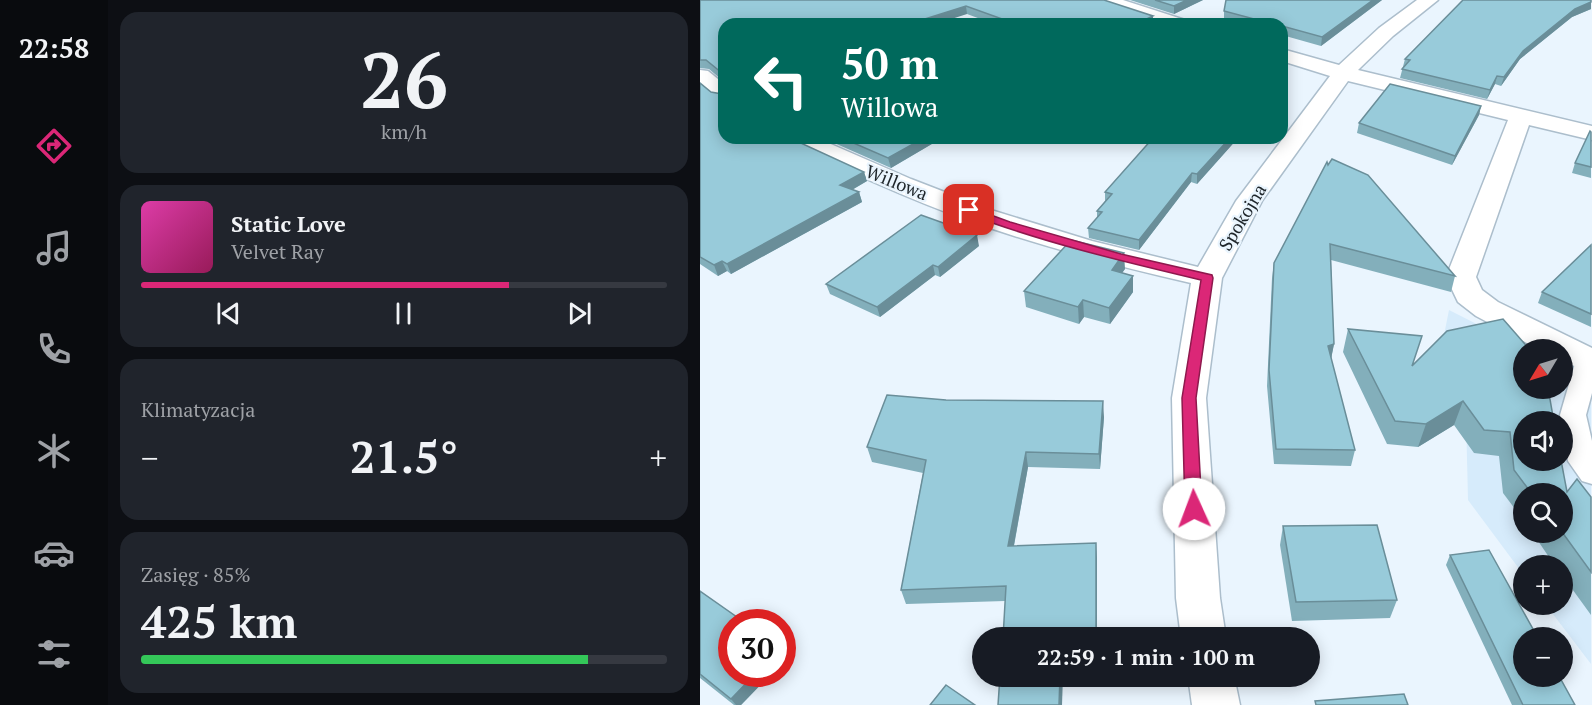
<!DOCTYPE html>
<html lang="pl">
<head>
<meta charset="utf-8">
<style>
  :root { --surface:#171b24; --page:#20242c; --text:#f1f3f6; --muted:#9ea1a6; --line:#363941; --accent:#db2777 }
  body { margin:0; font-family:"PT Serif",serif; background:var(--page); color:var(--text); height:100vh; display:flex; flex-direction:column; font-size:22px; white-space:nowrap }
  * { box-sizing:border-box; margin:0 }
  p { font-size:20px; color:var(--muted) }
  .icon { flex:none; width:33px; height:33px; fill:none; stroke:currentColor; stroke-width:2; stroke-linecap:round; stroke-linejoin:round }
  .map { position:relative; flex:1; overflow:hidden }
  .drawer { display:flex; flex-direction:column; gap:12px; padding:12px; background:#0d0f14; width:592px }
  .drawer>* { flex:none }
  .guide { position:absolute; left:18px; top:18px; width:570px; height:126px; border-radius:18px; box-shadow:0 3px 15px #0003; background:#00695c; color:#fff; overflow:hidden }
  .needle { width:39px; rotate:232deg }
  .controls { position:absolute; left:813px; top:339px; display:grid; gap:12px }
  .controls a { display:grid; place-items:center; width:60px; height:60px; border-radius:50%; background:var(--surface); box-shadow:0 3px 15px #0003; font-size:30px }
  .speed { position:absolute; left:18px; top:609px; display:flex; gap:12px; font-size:30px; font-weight:700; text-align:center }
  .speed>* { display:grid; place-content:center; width:78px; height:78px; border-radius:50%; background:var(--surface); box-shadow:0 3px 15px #0003; line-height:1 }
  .speed .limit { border:9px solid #d22; background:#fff; color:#111 }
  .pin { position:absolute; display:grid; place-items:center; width:51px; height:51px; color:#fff; margin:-26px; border-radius:12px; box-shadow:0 3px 9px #0006 }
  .me { position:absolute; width:66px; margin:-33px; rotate:358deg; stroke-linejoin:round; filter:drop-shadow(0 0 4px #0008) }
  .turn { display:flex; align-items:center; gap:21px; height:126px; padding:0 24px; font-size:27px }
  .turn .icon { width:78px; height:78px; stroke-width:2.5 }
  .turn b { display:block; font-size:42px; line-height:51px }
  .big { font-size:45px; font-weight:800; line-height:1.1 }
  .drawer .tile { flex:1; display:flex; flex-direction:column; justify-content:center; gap:9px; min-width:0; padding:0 21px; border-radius:18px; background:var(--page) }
  .drawer .dial { align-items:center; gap:0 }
  .dial b { font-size:78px; line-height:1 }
  .song { display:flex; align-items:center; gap:18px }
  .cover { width:72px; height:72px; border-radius:9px; background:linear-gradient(135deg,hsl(320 70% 55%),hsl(330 70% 35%)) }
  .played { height:6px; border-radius:3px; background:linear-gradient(90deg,var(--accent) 70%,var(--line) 70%) }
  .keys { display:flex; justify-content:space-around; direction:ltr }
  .heat { display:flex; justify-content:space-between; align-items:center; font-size:33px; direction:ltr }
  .charge { height:9px; border-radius:4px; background:linear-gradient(90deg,#34c759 85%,var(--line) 0) }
  .trip { position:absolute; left:272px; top:627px; width:348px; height:60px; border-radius:30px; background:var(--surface); box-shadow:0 3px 15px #0003; font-weight:800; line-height:60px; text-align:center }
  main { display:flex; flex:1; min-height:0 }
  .dock { display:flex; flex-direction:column; width:108px; justify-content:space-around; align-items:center; background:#090b0e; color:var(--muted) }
  .dock .icon { width:42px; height:42px }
  .dock .selected { color:var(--accent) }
  .dock b { font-size:27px; color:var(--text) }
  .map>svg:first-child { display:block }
</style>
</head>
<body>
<main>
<nav class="dock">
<b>22:58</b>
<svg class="icon selected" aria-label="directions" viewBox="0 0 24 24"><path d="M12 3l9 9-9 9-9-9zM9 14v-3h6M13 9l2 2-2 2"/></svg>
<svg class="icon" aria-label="music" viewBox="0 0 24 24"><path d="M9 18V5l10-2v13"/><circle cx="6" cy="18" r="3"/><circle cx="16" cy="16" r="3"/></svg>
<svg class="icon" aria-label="phone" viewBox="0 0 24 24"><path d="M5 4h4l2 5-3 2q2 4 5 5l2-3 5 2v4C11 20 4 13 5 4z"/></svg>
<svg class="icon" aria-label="climate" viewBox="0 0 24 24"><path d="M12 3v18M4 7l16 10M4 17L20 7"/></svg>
<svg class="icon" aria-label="car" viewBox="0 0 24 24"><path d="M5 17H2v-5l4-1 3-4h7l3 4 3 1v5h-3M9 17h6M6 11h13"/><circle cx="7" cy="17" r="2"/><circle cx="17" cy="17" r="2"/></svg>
<svg class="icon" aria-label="filters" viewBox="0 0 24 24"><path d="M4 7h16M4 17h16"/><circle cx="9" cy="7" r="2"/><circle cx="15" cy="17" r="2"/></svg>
</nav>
<section class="drawer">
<div class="tile dial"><b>26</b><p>km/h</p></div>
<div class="tile">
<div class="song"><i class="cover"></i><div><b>Static Love</b><p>Velvet Ray</p></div></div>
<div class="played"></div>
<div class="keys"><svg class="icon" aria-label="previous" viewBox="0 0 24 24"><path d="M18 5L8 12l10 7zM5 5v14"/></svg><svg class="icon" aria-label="pause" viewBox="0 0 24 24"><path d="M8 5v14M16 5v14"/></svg><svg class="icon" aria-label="next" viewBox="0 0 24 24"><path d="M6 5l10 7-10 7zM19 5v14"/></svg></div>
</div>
<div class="tile"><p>Klimatyzacja</p>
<div class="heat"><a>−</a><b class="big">21.5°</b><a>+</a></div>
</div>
<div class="tile"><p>Zasięg · 85%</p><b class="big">425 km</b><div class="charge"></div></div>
</section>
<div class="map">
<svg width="892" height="705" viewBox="0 0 892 705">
  <rect width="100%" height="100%" fill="#eaf5fe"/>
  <path fill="#d6ebfb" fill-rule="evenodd" d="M749,310L826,349L824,350V388H862L863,368L891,383V664L846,605L862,604V566H824L823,574L768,500L766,417L741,350ZM824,422H862V460H824ZM824,494H862V532H824Z"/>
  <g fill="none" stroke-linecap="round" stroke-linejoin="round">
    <defs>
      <polygon id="lane" points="888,352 892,353 892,393 886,415 892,441 892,484 882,481 868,461 860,415 876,360 879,354"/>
      <g id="street">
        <polygon points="396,0 423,0 485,20 488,24 459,24 399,4"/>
        <path d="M717,0H738L693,36L658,70L892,126V140L829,125L776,277L782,290L798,302L892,348V373L862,361V350H840L776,316L758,302L746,277L808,120L648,81L562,201L522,278L506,398L520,598L526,638H481L476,598L472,398L491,283C417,266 342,247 270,221C208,199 148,171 89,143L85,138H117L211,179L291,210L392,241L498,267L536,201L630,76L582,61V49L639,65L679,28Z"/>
        <polygon points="0,70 8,71 24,84 24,101 16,99 0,86"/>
        <polygon points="488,676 534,676 540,705 492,705"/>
      </g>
    </defs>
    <use href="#lane" stroke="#acbecc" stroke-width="3"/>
    <use href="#street" stroke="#acbecc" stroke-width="3"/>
    <use href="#lane" fill="#fff" fill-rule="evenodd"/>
    <use href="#street" fill="#fff" fill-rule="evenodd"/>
  </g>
  <g fill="#83afbb">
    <polygon points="0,0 404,0 453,24 294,24 267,14 24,24 24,138 164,172 167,181 152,190 159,192 162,202 31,274 27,271 18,276 0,264 0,83 11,92 22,94 22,80 9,69 0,68"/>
    <polygon points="430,0 503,0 474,14"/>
    <polygon points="682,0 621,46 582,35 582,24 542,24 524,19 524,11"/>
    <polygon points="891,0 891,9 872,17 820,59 801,86 795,84 787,99 700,78 705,59"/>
    <polygon points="781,106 779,115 752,165 657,133 659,123"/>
    <polygon points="891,132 891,178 872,173 875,163"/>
    <polygon points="123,138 242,138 191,168"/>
    <polygon points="453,138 538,138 497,184 491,182 439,250 389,238 388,228 397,218 397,211 405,201 405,192"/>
    <polygon points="628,165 755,276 751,292 631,260 634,344 631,359 655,450 651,466 574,464 567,386 572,278 574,263"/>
    <polygon points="891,245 891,327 838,303 842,292"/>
    <polygon points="279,246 240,277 235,275 180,317 130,294 126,284"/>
    <polygon points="425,269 422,273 433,276 433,292 410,324 384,317 379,324 326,307 324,291"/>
    <polygon points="648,329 712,365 747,331 867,492 891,497 891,615 862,575 862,566 855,566 832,532 862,532 862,494 824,494 824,521 803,493 799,456 774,453 754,425 718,447 687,444 643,352"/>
    <polygon points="404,417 400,469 328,467 314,546 397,558 305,601 206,604 201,590 223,473 172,462 167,447"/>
    <polygon points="583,526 697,600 690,618 592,621 580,545"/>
    <polygon points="750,555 875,705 812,705 746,565"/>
    <polygon points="0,591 32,674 71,674 41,705 34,705 0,678"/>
  </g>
  <g fill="#6a8e99">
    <polygon points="487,0 503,0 474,14 474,6"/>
    <polygon points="673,0 682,0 621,46 622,37"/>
    <polygon points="891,2 891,9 872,17 820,59 801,86 804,77 823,51 875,9"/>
    <polygon points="266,6 267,14 236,24 209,24"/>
    <polygon points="453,16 453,24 436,24"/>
    <polygon points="797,76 795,84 787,99 790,90"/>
    <polygon points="781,106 779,115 752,165 755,156"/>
    <polygon points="224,138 242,138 191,168 188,158"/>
    <polygon points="530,138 538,138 497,184 497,174"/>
    <polygon points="164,172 167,181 143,195 140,185"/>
    <polygon points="492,173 491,182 439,250 439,240"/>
    <polygon points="159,192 162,202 31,274 27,264"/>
    <polygon points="277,235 279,246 240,277 238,267"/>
    <polygon points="424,253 425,269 412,286 412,270"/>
    <polygon points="22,261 27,271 18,276 14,265"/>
    <polygon points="233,265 235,275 180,317 177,307"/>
    <polygon points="433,276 433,292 410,324 409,308"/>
    <polygon points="383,300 384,317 379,324 378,307"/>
    <polygon points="634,344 631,359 628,346"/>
    <polygon points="403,401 404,417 400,469 399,454"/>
    <polygon points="763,401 754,425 718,447 726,424"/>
    <polygon points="326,452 328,467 311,561 308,546"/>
    <polygon points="396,543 397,558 397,638 396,638"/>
    <polygon points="82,652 86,658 82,661"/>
    <polygon points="55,674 71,674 41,705 36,705 31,699"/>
    <polygon points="360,676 363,676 362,705 359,705"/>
  </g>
  <g fill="#98cbda" stroke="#6a8e99" stroke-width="1.5">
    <polygon points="0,0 404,0 453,16 436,24 316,24 266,6 209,24 24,24 24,138 90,138 164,172 140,185 159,192 27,264 22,261 14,265 0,257 0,83 11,92 22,94 22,73 6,60 0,60"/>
    <polygon points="455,0 487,0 474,6"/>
    <polygon points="526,0 673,0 622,37 582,26 582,24 573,24 524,11"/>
    <polygon points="763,0 891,0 891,2 875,9 823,51 804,77 797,76 790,90 702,69 710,60 705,59"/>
    <polygon points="690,84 781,106 755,156 659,123"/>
    <polygon points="890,131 891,132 891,167 875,163"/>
    <polygon points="142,138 224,138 188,158"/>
    <polygon points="453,138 530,138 497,174 492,173 439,240 388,228 402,212 397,211 412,194 405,192"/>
    <polygon points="632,159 668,175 755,276 630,244 634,344 628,346 655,450 576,449 569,370 574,263 627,162 628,165"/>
    <polygon points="221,215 277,235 238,267 233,265 177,307 126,284"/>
    <polygon points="371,240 424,253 412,270 433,276 409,308 383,300 378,307 324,291"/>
    <polygon points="891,245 891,314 842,292"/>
    <polygon points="803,319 830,350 824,350 824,388 848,388 854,422 824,422 824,460 861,460 867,492 877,479 891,497 891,572 862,532 862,494 832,494 814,470 810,432 784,430 763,401 726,424 695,421 648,329 722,336 712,366 747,331"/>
    <polygon points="187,395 246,400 403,401 399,454 326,452 308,546 396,543 396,638 303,638 306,586 201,590 226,460 167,447"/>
    <polygon points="677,525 697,600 596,602 583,526"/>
    <polygon points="789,550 838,638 824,638 824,676 859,676 875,705 823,705 750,555"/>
    <polygon points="0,591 44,622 32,622 32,674 55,674 31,699 0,674"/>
    <polygon points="300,676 360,676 359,705 298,705"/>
    <polygon points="246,685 275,705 230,705"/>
    <polygon points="704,694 708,705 616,705 615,701"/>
  </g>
  <path fill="#db2777" stroke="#8e194d" stroke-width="1.5" d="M269,207L310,222L421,254L512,275L513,278L496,398L502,509L499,514L494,516L488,514L485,509L482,398L501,280C421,261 341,242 265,213L263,210Z"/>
  <g text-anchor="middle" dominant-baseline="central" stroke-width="4.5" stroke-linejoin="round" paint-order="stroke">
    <g font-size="18" fill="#1e252a" stroke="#eaf5fe">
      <text transform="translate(197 182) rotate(22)">Willowa</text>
      <text transform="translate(542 217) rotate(-59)">Spokojna</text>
    </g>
  </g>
</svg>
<div class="controls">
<a><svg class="needle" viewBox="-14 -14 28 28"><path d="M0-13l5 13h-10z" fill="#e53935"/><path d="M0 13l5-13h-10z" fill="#9ea1a6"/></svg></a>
<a><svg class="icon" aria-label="sound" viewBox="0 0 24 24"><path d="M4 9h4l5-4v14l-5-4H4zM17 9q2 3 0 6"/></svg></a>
<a><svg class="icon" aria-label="search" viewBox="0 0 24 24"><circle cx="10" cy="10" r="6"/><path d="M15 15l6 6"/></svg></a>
<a>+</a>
<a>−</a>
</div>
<div class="speed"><div class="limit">30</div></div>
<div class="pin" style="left:269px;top:210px;background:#d93025"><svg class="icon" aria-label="arrive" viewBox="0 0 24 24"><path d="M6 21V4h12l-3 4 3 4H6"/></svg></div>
<svg class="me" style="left:494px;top:509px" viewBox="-20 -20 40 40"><circle r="19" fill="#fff"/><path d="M0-13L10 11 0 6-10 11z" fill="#db2777"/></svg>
<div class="trip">22:59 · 1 min · 100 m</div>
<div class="guide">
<div class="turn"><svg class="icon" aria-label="left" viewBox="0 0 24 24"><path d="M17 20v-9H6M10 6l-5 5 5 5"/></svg><div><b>50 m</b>Willowa</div></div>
</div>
</div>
</main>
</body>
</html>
